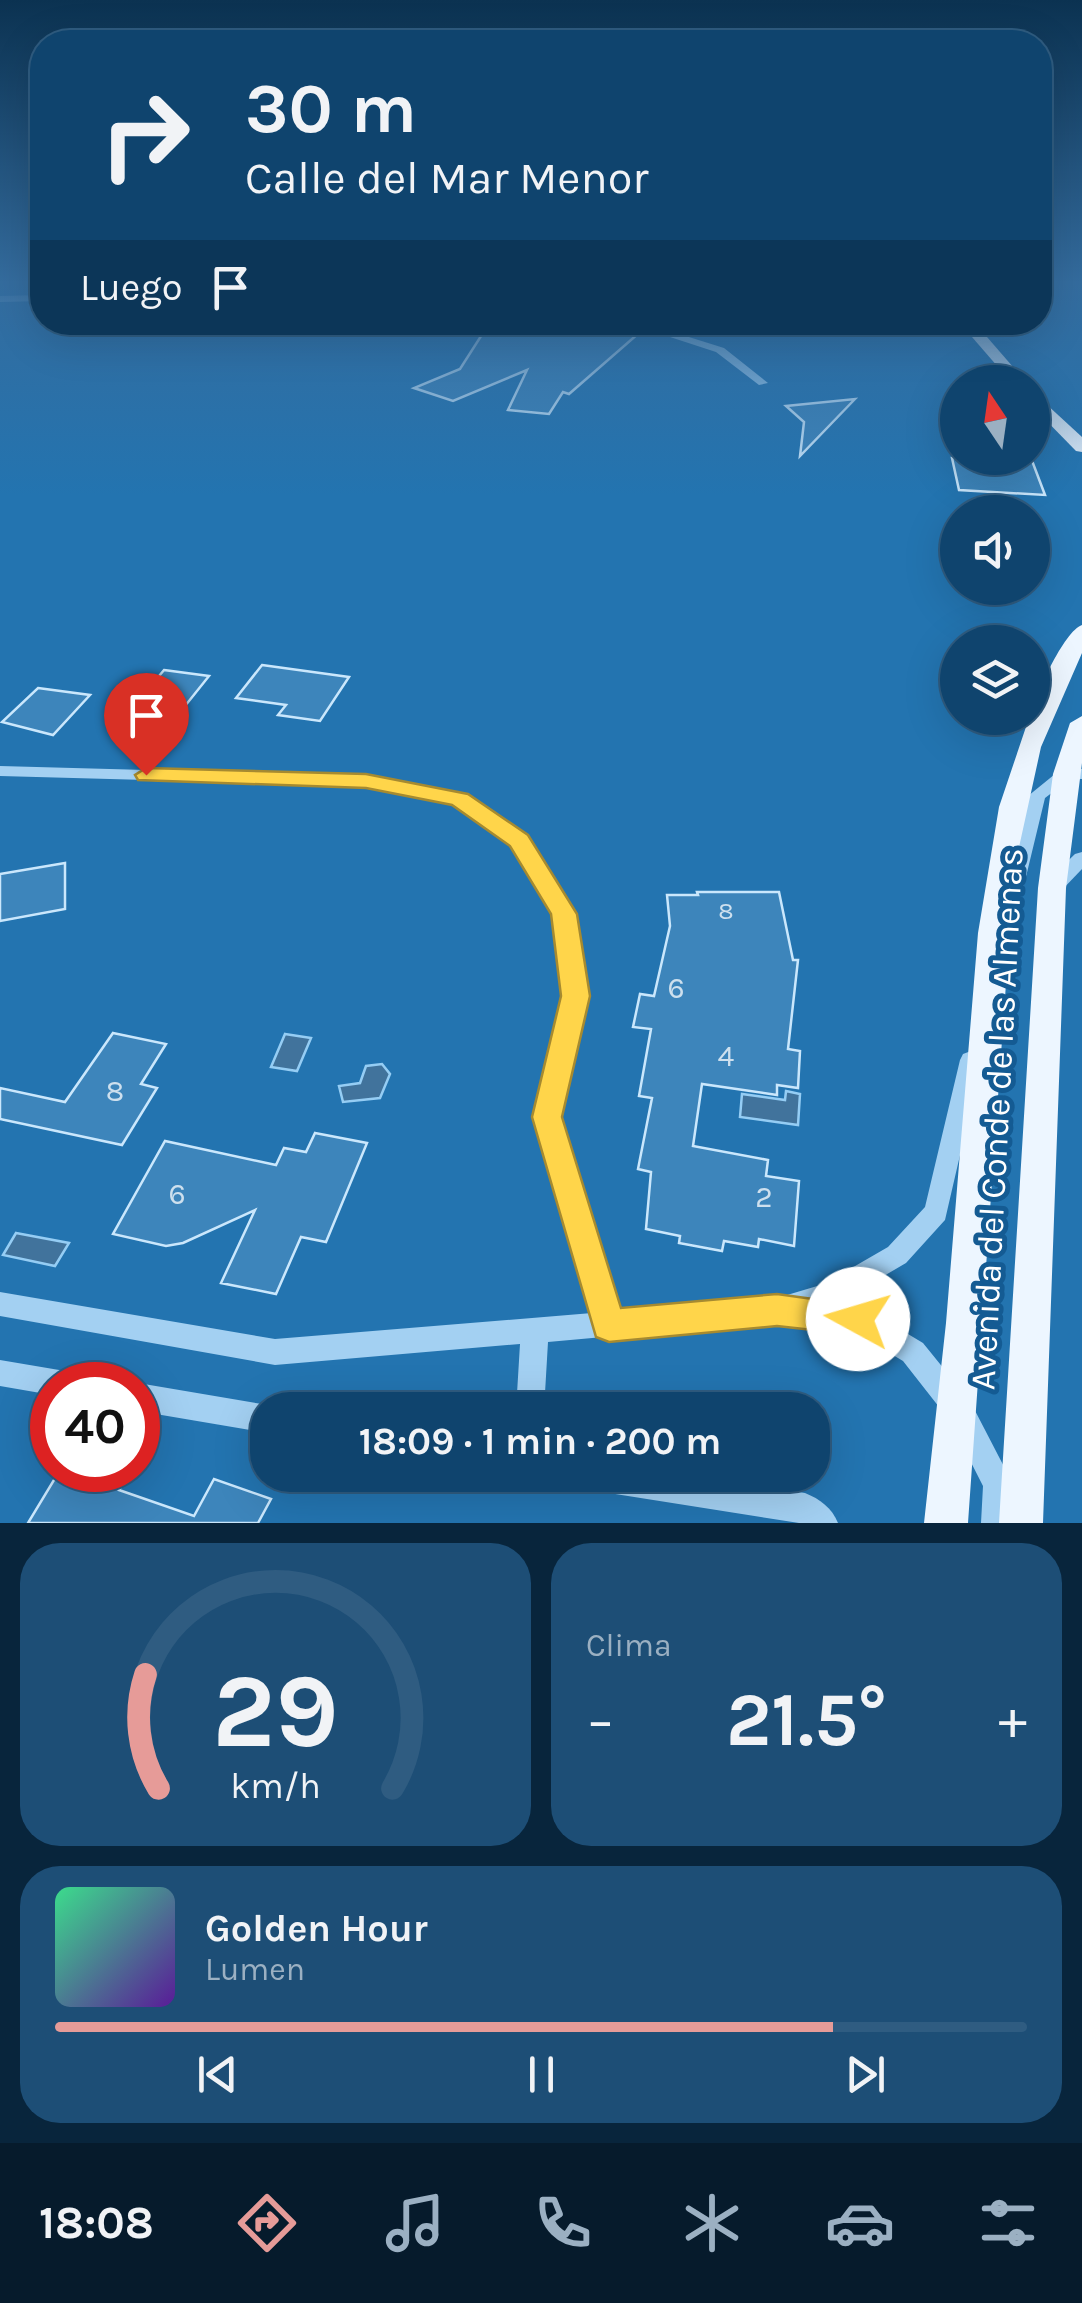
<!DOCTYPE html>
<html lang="es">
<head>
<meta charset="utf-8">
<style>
  :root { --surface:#0f446e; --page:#1d4e76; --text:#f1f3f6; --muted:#9bb0c2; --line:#2f5c81; --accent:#e69b98 }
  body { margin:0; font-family:Karla,sans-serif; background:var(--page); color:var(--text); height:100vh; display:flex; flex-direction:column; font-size:38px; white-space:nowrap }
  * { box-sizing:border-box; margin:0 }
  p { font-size:32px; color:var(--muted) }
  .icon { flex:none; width:55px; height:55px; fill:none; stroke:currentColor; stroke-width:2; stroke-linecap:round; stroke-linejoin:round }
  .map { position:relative; height:1523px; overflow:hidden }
  .sheet { display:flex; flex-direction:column; gap:20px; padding:20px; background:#08253c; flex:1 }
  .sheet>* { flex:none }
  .hud { position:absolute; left:30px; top:30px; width:1022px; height:305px; border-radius:40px; box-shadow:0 10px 40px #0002,0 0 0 2px var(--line); background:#0f446e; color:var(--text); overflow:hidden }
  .needle { width:65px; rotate:347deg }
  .buttons { position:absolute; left:940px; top:365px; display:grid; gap:20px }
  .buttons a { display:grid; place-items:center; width:110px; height:110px; border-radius:50%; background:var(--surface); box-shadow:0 10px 40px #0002,0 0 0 2px var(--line); font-size:50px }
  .speed { position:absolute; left:30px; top:1362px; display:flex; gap:20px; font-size:50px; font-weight:700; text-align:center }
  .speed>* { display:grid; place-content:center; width:130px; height:130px; border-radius:50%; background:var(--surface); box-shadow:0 10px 40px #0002,0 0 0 2px var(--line); line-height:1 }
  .speed .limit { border:15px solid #d22; background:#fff; color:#111 }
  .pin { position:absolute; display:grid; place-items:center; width:85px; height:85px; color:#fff; margin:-102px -42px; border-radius:50% 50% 50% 0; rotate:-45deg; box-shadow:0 0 10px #0007 }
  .pin .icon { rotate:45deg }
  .me { position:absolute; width:110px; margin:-55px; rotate:276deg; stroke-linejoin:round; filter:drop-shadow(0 0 8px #0008) }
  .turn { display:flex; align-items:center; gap:35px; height:210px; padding:0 50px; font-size:45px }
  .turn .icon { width:130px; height:130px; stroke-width:2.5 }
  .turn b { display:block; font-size:70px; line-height:85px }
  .then { display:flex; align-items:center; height:95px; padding:0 50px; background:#0003; gap:20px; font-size:38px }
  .big { font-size:75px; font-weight:700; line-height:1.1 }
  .sheet .widget { flex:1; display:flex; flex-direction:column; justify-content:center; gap:15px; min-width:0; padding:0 35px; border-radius:40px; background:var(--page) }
  .sheet .dial { align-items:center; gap:0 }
  .dial svg { height:260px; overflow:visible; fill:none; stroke:var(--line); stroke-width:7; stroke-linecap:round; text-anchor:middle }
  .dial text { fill:var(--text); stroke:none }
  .song { display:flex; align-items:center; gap:30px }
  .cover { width:120px; height:120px; border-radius:15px; background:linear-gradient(135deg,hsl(150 70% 55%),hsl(270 70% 35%)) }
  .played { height:10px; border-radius:5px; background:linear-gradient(90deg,var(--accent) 80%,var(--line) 80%) }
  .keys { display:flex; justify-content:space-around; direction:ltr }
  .heat { display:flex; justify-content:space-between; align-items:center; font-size:55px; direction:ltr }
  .sheet .tiles { flex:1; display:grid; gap:20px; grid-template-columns:1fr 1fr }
  .widget:last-child { grid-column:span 2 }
  .trip { position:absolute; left:250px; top:1392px; width:580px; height:100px; border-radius:40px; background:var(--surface); box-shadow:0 10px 40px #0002,0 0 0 2px var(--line); font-weight:700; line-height:100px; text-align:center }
  .tabs { display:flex; height:160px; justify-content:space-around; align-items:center; background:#061b2c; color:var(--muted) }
  .tabs .icon { width:70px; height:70px }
  .tabs .active { color:var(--accent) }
  .tabs b { font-size:45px; color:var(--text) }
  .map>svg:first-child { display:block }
</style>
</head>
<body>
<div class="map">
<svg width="1082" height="1523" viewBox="0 0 1082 1523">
  <rect width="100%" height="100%" fill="#145b93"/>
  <path fill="#2374b0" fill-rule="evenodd" d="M0,282H42V322H1040V282H1082V1523H0ZM958,382H1032V458H958ZM958,512H1032V588H958ZM958,642H1032V718H958ZM52,1385H138V1470H52ZM268,1410H812V1475H268Z"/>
  <g fill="#41739c" stroke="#95cdf4" stroke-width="2.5">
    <polygon points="285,1034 311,1038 297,1071 271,1067"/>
    <polygon points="382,1064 390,1074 380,1098 343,1102 339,1086 360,1083 366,1066"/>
    <polygon points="786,1091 800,1094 798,1125 740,1117 742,1094 785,1100"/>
    <polygon points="16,1233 69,1243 55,1266 3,1255"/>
  </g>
  <g fill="#3d85bb" stroke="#cae7fc" stroke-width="2.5">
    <polygon points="490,322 526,322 524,327 585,333 639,333 569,394 563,392 549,414 508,410 527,370 453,401 414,388 460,369"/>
    <polygon points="855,399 800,456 804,422 786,406"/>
    <polygon points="952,458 1031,458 1045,495 959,490"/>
    <polygon points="262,665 349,677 320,721 278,715 286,705 236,698"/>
    <polygon points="164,670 209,676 181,711 119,702 140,679 155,681"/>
    <polygon points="38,688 90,695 53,735 2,722"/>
    <polygon points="65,863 65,909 0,921 0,874"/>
    <polygon points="697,892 779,892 793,960 798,960 788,1049 800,1051 798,1088 777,1085 777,1095 702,1084 693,1146 768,1160 766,1176 799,1181 794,1246 759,1239 758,1247 724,1241 722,1251 679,1243 680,1236 646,1229 651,1172 638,1169 652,1098 639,1096 651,1029 633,1027 640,994 654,996 670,926 667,895 698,895"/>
    <polygon points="113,1033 166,1044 141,1084 157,1088 122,1145 0,1119 0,1088 65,1102"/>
    <polygon points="315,1133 367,1143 326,1242 301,1237 276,1294 221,1283 255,1210 183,1243 166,1246 113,1234 165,1141 276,1165 284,1148 306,1152"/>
    <polygon points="60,1470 131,1470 119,1490 194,1516 214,1479 271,1499 258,1523 28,1523"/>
  </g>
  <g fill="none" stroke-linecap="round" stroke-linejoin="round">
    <g fill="#a3d0f2" fill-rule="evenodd">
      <polygon points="42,295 42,301 0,302 0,296"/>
      <polygon points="624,322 641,322 724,348 768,383 759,385 716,352"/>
      <polygon points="0,766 366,776 466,795 526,837 574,914 586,997 559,1117 618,1311 777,1298 824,1284 888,1247 925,1207 960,1060 963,1054 971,1051 979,1054 982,1060 945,1220 906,1263 836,1304 868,1310 923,1343 970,1401 1013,1484 1011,1523 981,1523 983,1486 950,1421 903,1361 853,1331 782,1321 548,1342 544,1410 516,1410 520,1344 275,1365 0,1316 0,1292 275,1339 592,1313 535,1117 564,997 554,914 512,845 454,803 366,786 0,776"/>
      <polygon points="1066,769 1082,769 1082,779 1070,779 1045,798 1017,914 1014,919 1000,919 997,914 1028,796 1060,770"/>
      <polygon points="1082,852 1082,869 1059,893 1045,893 1042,888 1045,883 1075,854"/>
      <polygon points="0,1360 71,1372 81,1376 85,1385 52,1385 52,1395 0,1386"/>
      <polygon points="138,1383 268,1405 279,1410 268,1410 268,1433 138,1411 138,1385 134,1385"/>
      <path d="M575,1475H688L805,1493C820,1499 832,1508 838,1523H799L590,1490L579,1486Z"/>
    </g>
    <g fill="#edf6ff" fill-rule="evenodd">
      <polygon points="959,322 974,322 1026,382 1011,382"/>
      <polygon points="1032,391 1082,437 1082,452 1076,451 1032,406"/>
      <path d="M1082,625V653L1041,747L1014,870L968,1523H924L946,1323L978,933L999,807L1029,718H1032C1032,699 1065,630 1082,625Z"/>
      <polygon points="1082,716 1082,763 1066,888 1043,1523 999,1523 1038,888 1053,774 1070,723"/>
    </g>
  </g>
  <linearGradient id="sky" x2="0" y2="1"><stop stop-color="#0b3251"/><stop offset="0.57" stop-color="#346c9e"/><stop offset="1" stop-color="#346c9e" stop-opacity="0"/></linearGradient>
  <rect width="1082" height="495" fill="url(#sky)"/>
  <polygon fill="#ffd54a" stroke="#a68a30" stroke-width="2.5" points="146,768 366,774 468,794 528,835 577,914 590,996 562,1117 621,1308 777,1294 870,1307 876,1319 870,1330 858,1335 777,1326 609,1342 596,1337 532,1117 561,996 551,914 510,846 452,805 366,788 138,780 135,775"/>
  <g text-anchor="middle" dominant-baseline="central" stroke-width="10" stroke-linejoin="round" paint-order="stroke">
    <g font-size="25" fill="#cee0ee">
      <text x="726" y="910">8</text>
    </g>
    <g font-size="30" fill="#cee0ee">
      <text x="676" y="988">6</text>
      <text x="726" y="1056">4</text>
      <text x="115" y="1091">8</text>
      <text x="177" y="1194">6</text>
      <text x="764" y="1197">2</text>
    </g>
    <g font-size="35" fill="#fff" stroke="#145b93">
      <text transform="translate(997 1119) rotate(-87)">Avenida del Conde de las Almenas</text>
    </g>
  </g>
</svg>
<div class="buttons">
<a><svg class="needle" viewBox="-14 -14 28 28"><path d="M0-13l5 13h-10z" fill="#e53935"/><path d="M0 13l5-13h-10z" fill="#9bb0c2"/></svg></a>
<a><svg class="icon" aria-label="sound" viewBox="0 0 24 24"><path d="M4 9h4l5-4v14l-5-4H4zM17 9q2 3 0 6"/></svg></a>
<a><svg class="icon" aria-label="layers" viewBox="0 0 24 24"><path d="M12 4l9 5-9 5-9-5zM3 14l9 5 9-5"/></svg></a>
</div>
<div class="speed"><div class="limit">40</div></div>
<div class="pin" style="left:146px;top:775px;background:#d93025"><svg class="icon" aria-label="arrive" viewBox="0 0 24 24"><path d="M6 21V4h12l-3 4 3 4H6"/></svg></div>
<svg class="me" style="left:858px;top:1319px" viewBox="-20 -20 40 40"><circle r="19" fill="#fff"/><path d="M0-13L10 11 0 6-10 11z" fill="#ffd54a"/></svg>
<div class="trip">18:09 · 1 min · 200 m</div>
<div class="hud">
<div class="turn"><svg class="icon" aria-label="right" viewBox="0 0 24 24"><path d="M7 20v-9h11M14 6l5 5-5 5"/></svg><div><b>30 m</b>Calle del Mar Menor</div></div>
<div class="then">Luego<svg class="icon" aria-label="arrive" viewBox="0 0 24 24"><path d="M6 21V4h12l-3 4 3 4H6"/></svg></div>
</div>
</div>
<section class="sheet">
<div class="tiles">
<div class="widget dial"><svg viewBox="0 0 100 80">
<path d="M14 69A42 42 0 1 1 86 69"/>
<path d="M14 69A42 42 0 0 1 10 34" stroke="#e69b98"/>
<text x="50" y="56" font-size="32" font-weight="700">29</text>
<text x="50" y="72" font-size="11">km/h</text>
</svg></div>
<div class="widget"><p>Clima</p>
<div class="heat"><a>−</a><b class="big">21.5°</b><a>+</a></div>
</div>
<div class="widget">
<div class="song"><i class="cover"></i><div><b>Golden Hour</b><p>Lumen</p></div></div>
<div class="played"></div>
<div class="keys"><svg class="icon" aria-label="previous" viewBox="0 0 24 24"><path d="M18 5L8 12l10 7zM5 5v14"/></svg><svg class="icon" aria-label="pause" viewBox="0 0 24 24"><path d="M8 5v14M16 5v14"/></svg><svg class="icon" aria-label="next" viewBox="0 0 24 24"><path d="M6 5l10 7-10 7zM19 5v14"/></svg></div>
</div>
</div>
</section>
<nav class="tabs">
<b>18:08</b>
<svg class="icon active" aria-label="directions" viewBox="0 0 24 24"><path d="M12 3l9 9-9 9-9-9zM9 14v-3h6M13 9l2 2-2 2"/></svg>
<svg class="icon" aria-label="music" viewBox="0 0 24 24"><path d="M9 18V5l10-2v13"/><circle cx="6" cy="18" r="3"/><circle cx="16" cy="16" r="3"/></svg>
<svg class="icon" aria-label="phone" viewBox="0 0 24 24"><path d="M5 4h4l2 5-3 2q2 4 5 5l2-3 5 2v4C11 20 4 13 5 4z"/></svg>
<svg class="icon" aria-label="climate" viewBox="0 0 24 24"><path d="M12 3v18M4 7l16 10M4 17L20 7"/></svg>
<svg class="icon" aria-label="car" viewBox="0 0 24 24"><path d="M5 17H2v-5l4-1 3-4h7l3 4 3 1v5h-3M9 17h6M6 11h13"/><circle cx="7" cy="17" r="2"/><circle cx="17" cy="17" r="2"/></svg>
<svg class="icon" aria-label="filters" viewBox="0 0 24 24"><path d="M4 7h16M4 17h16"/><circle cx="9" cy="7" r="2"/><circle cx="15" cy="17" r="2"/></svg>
</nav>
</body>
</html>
